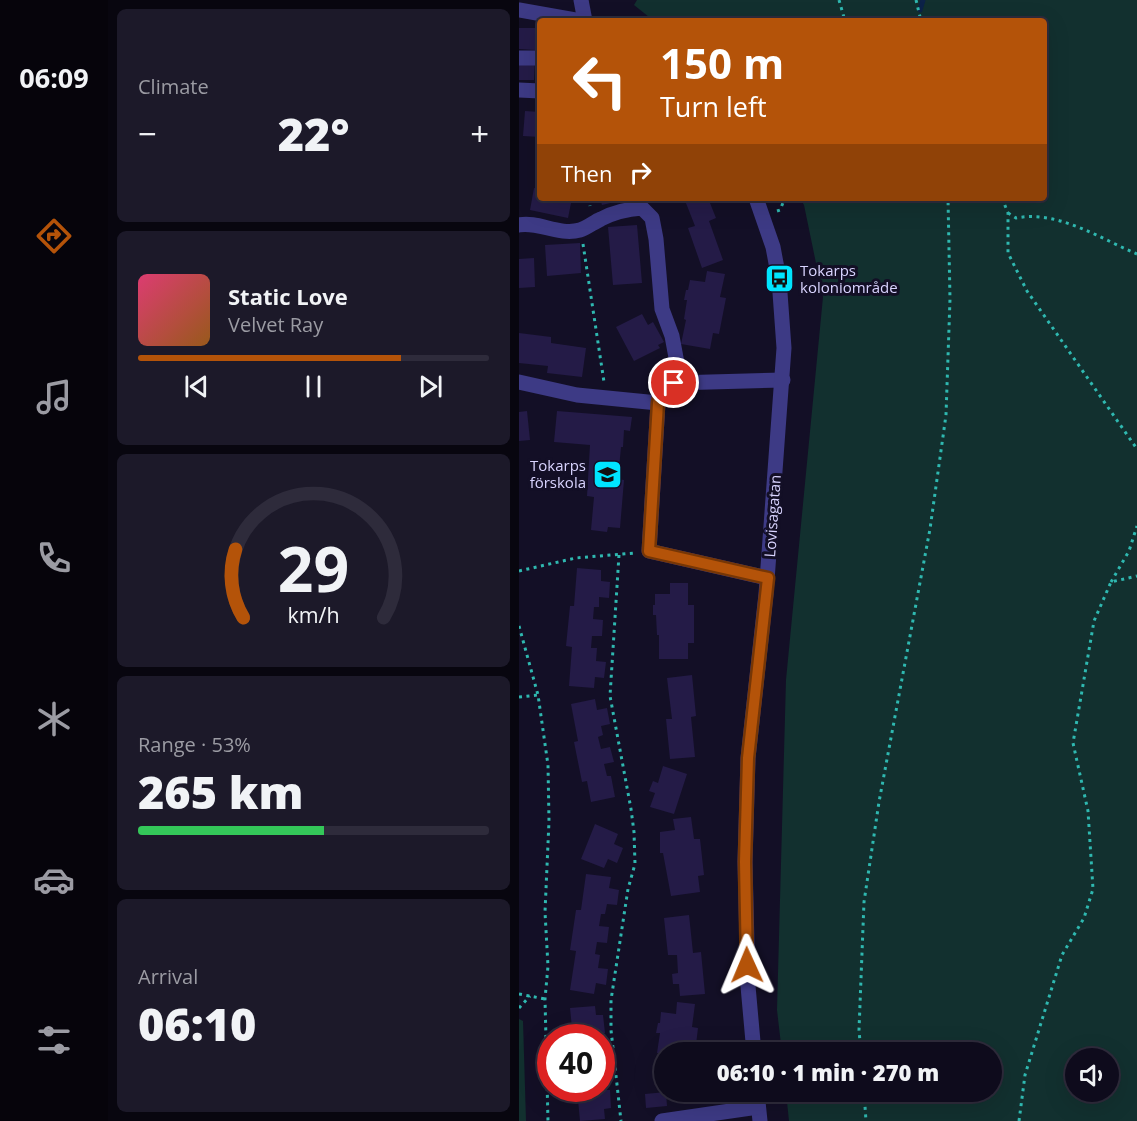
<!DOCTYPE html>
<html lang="en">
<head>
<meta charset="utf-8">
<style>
  :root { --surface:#0e0b1c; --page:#1c1929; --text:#f1f3f6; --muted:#9b9ba3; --line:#2e2b3b; --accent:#b45309 }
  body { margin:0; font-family:"Open Sans",sans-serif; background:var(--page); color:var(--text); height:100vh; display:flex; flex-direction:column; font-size:22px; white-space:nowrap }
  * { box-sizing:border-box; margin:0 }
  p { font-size:20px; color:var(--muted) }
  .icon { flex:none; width:33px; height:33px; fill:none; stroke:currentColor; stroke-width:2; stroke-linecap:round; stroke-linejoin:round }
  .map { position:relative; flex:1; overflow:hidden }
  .details { display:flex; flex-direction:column; gap:9px; padding:9px; background:#08060f; width:411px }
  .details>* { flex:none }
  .banner { position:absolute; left:18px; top:18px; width:510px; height:183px; border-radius:6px; box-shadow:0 6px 24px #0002,0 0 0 2px var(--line); background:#b45309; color:#fff; overflow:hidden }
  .tools { position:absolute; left:546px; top:1048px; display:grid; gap:12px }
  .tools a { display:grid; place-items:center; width:54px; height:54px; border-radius:50%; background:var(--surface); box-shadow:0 6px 24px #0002,0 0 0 2px var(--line); font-size:30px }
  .speed { position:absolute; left:18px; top:1024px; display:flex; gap:12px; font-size:30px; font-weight:700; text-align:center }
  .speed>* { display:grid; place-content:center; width:78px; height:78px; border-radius:50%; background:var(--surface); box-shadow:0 6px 24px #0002,0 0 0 2px var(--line); line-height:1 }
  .speed .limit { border:9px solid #d22; background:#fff; color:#111 }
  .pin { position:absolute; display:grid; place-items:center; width:51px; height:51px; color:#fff; margin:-26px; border:3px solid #fff; border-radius:50%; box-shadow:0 2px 6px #0007 }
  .me { position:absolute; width:66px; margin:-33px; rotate:359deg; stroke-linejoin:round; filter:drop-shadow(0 0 4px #0008) }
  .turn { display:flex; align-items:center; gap:21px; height:126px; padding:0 24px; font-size:27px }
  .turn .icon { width:78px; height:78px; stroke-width:2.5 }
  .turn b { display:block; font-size:42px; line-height:51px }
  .then { display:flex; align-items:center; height:57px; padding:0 24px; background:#0003; gap:12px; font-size:22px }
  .big { font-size:45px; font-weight:800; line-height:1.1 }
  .details .tile { flex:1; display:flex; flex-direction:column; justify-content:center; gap:9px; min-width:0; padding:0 21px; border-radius:9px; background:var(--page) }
  .details .dial { align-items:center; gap:0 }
  .dial svg { height:156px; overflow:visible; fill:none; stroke:var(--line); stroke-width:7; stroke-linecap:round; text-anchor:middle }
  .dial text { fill:var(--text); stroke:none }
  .song { display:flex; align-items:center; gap:18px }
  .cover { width:72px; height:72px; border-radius:9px; background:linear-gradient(135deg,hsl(340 70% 55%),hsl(30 70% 35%)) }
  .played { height:6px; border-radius:3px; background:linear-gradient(90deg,var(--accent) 75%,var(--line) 75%) }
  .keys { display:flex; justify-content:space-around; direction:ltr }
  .heat { display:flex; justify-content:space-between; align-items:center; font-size:33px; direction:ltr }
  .charge { height:9px; border-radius:4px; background:linear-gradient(90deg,#34c759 53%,var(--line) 0) }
  .trip { position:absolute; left:135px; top:1042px; width:348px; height:60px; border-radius:30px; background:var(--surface); box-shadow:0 6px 24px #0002,0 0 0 2px var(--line); font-weight:800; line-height:60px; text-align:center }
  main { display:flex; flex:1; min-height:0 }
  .tab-bar { display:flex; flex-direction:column; width:108px; justify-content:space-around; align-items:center; background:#06040b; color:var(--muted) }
  .tab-bar .icon { width:42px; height:42px }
  .tab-bar .on { color:var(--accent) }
  .tab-bar b { font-size:27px; color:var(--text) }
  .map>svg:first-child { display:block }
</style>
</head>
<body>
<main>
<nav class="tab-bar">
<b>06:09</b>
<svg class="icon on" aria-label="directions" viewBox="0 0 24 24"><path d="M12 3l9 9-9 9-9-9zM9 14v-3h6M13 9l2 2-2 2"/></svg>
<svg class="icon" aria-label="music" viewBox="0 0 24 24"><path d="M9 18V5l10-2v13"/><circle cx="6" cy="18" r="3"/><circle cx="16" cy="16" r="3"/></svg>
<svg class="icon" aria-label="phone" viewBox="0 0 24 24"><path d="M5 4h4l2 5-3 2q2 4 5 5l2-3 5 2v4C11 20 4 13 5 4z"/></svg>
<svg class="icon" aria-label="climate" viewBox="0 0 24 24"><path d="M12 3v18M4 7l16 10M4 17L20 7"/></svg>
<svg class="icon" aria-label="car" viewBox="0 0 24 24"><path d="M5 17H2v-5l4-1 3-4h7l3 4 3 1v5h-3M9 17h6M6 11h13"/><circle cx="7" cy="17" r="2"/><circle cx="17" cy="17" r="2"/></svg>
<svg class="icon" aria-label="filters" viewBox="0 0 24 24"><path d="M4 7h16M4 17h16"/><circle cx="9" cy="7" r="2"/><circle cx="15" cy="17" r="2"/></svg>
</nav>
<section class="details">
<div class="tile"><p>Climate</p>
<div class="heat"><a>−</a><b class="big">22°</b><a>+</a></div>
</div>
<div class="tile">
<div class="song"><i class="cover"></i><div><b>Static Love</b><p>Velvet Ray</p></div></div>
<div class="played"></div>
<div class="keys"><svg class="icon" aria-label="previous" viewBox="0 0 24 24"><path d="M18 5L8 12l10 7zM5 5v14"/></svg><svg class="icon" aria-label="pause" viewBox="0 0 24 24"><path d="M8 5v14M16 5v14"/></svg><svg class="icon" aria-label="next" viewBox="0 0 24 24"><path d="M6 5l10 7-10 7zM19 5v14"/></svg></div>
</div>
<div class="tile dial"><svg viewBox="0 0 100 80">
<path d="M14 69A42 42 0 1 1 86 69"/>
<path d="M14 69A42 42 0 0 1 10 34" stroke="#b45309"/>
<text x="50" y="56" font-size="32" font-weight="700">29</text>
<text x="50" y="72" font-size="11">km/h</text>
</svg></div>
<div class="tile"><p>Range · 53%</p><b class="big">265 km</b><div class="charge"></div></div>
<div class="tile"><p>Arrival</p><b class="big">06:10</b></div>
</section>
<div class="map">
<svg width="618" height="1121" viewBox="0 0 618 1121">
  <rect width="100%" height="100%" fill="#130f26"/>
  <g fill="#12302f" fill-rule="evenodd">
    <path d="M118,0H618V1121H270L267,1092H472V1053H263L258,1010L267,680L304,297L285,205L281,198H525V21H135L115,5ZM556,1059H590V1092H556Z"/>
    <polygon points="0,1019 4,1021 7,1121 0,1121"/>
  </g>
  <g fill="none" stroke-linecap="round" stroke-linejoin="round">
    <polyline stroke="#0c2248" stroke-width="5" points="401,10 404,0"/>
  </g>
  <g fill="#241b47">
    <polygon points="0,28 17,28 16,50 0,49"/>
    <polygon points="0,60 16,60 15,80 0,80"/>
    <polygon points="6,111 21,112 21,137 4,136"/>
    <polygon points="15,188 21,189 21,198 53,198 49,218 11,210"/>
    <polygon points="81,198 108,198 108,199 83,205"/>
    <polygon points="165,198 189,198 197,218 190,221 204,260 183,268 169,228 176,226"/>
    <polygon points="118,225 123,283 94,285 89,227"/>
    <polygon points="61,243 62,273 28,276 26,245"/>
    <polygon points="15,258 16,287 0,288 0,259"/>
    <polygon points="188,271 206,274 201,297 207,298 200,334 194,333 191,349 162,344 167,320 165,319 168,300 165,300 167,290 169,290 171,280 186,282"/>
    <polygon points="123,314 129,325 134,322 145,342 139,345 141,348 115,361 97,327"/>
    <polygon points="0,333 32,337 32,343 67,348 63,377 28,373 29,366 0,363"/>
    <polygon points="8,411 11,440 0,441 0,412"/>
    <polygon points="38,411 113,417 111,431 105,430 104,447 102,447 99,479 105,480 101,528 89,527 88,532 72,530 75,497 68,496 71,445 35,442"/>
    <polygon points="58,568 82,570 82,581 91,582 90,598 80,597 80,607 75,607 74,619 84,620 83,636 73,636 72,648 78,648 77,661 87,662 85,678 76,677 75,688 50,686 53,647 47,646 51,606 55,606"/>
    <polygon points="151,583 169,583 169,605 175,605 175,643 169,643 169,659 140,659 140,635 138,635 137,615 134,615 134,605 136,605 136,594 151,594"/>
    <polygon points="173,675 177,716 172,717 176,757 151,759 147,719 153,719 148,678"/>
    <polygon points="76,699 78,710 88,708 91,724 82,726 84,735 79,737 82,749 91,747 95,762 85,764 88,776 92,776 96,797 72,802 68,781 63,782 55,742 59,741 52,704"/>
    <polygon points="144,766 168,774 155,814 131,807 136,793 130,791 134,781 139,783"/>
    <polygon points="172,817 175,839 181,839 185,875 179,876 181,892 152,896 144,853 141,853 141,832 156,830 154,819"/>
    <polygon points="76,824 99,834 95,844 104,848 98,863 89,859 85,868 62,859"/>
    <polygon points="67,874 92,877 90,888 100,890 98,905 88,904 86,914 82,914 80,926 90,927 88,943 78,942 76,954 81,955 79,968 89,969 87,985 77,983 75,994 51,990 57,951 51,950 57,910 62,910"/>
    <polygon points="170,915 174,953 182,952 186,994 161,996 160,984 154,984 153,974 159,973 158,955 149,955 145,918"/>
    <polygon points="158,1002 176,1004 173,1027 179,1028 176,1053 146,1053 146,1078 138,1077 140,1053 138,1053 141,1033 137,1033 139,1023 141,1023 142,1012 157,1014"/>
    <polygon points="76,1006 77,1015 84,1015 86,1033 78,1034 79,1038 54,1038 51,1008"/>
    <polygon points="58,1089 91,1090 92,1108 85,1109 86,1119 61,1121"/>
    <polygon points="147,1092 148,1106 127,1108 126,1094"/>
  </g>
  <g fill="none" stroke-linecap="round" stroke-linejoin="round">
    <g stroke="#2fb8b0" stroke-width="3" stroke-dasharray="3 4.5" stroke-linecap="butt">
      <polyline points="320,0 326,21"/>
      <polyline points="397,0 402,21"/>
      <polyline points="70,198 71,206"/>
      <polyline points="483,198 489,213 489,253 508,291 618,449"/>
      <polyline points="258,211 261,210 266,198"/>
      <path d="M489,213L497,218C539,210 580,238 618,254"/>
      <polyline points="64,244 85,382"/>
      <polyline points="100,555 91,696 112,809 115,832 116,864 109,889 92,1000 92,1030 102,1121"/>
      <polyline points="0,571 57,558 116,553"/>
      <polyline points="592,582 610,551 618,526"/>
      <polyline points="0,626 19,695 29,765 30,821 26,912 29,966 26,999 29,1121"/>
      <polyline points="0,697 19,695"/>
      <polyline points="0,994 26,999"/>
      <polyline points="0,1008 11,996"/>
      <polyline points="342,1053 340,1030 345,902 360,802 411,529 427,415 431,299 429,198"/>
      <polyline points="345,1092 347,1121"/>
      <polyline points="500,1121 506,1075 543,955 565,918 574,889 569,811 554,743 575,621 592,582 618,576"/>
    </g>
    <g stroke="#3d3a85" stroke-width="15">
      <polyline points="62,0 66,21"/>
      <polyline points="0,10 62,21"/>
      <polyline points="0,58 21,58"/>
      <polyline points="0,90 21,91"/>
      <path d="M0,225C19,221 40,236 61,230C68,228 75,222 82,219C95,212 109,209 123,208L133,218L137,239L143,309L153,336L158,363L155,383"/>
      <polyline points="0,382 58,395 139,403"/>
      <polyline points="248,578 130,551 139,403 142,388 155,383 264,380"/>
      <polyline points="235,1053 229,986 226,862 229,758 247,594 265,348 260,279 254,247 237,198"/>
      <polyline points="238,1092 241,1121"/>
      <polyline points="143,1121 239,1107"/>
    </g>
  </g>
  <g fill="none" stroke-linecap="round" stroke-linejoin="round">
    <defs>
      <polyline id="route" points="155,383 142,388 139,403 130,551 249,578 229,758 226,862 228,965"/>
    </defs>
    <use href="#route" stroke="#753606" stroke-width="15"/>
    <use href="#route" stroke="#b45309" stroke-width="10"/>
  </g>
  <defs>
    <symbol id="bus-square" viewBox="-11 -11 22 22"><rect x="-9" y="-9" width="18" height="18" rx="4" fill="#00e5ff" stroke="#130f26"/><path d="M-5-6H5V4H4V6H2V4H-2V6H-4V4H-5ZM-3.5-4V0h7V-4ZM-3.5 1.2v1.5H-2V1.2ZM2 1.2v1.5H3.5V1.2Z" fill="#111"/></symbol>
    <symbol id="school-square" viewBox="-11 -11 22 22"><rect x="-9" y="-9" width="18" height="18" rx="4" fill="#00e5ff" stroke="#130f26"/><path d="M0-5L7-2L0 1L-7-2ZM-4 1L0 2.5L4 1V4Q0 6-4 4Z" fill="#111"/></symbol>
  </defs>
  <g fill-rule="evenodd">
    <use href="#bus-square" x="244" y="262" width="33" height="33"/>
    <use href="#school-square" x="72" y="458" width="33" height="33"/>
  </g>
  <g text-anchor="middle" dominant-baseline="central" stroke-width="6" stroke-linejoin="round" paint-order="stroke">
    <g font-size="15" fill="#d9d4ff" stroke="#130f26" text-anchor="start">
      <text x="281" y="270">Tokarps<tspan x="281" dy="17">koloniområde</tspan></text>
      <text x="67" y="465" text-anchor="end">Tokarps<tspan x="67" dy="17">förskola</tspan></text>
    </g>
    <g font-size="15" fill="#d9d4ff" stroke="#130f26">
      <text transform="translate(253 516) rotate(-86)">Lovisagatan</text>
    </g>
  </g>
</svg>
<div class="tools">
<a><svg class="icon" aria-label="sound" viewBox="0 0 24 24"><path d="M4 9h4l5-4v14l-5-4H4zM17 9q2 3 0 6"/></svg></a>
</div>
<div class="speed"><div class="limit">40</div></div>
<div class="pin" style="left:155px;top:383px;background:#d93025"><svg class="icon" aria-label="arrive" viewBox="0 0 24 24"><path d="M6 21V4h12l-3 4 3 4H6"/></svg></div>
<svg class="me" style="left:228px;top:965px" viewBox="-20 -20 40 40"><path d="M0-17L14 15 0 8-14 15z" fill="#b45309" stroke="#fff" stroke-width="4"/></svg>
<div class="trip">06:10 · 1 min · 270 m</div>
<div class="banner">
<div class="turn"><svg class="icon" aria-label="left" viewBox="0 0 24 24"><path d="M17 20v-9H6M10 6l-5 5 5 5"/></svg><div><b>150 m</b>Turn left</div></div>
<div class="then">Then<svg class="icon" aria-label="right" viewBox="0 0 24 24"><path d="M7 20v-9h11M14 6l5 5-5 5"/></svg></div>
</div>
</div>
</main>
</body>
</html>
